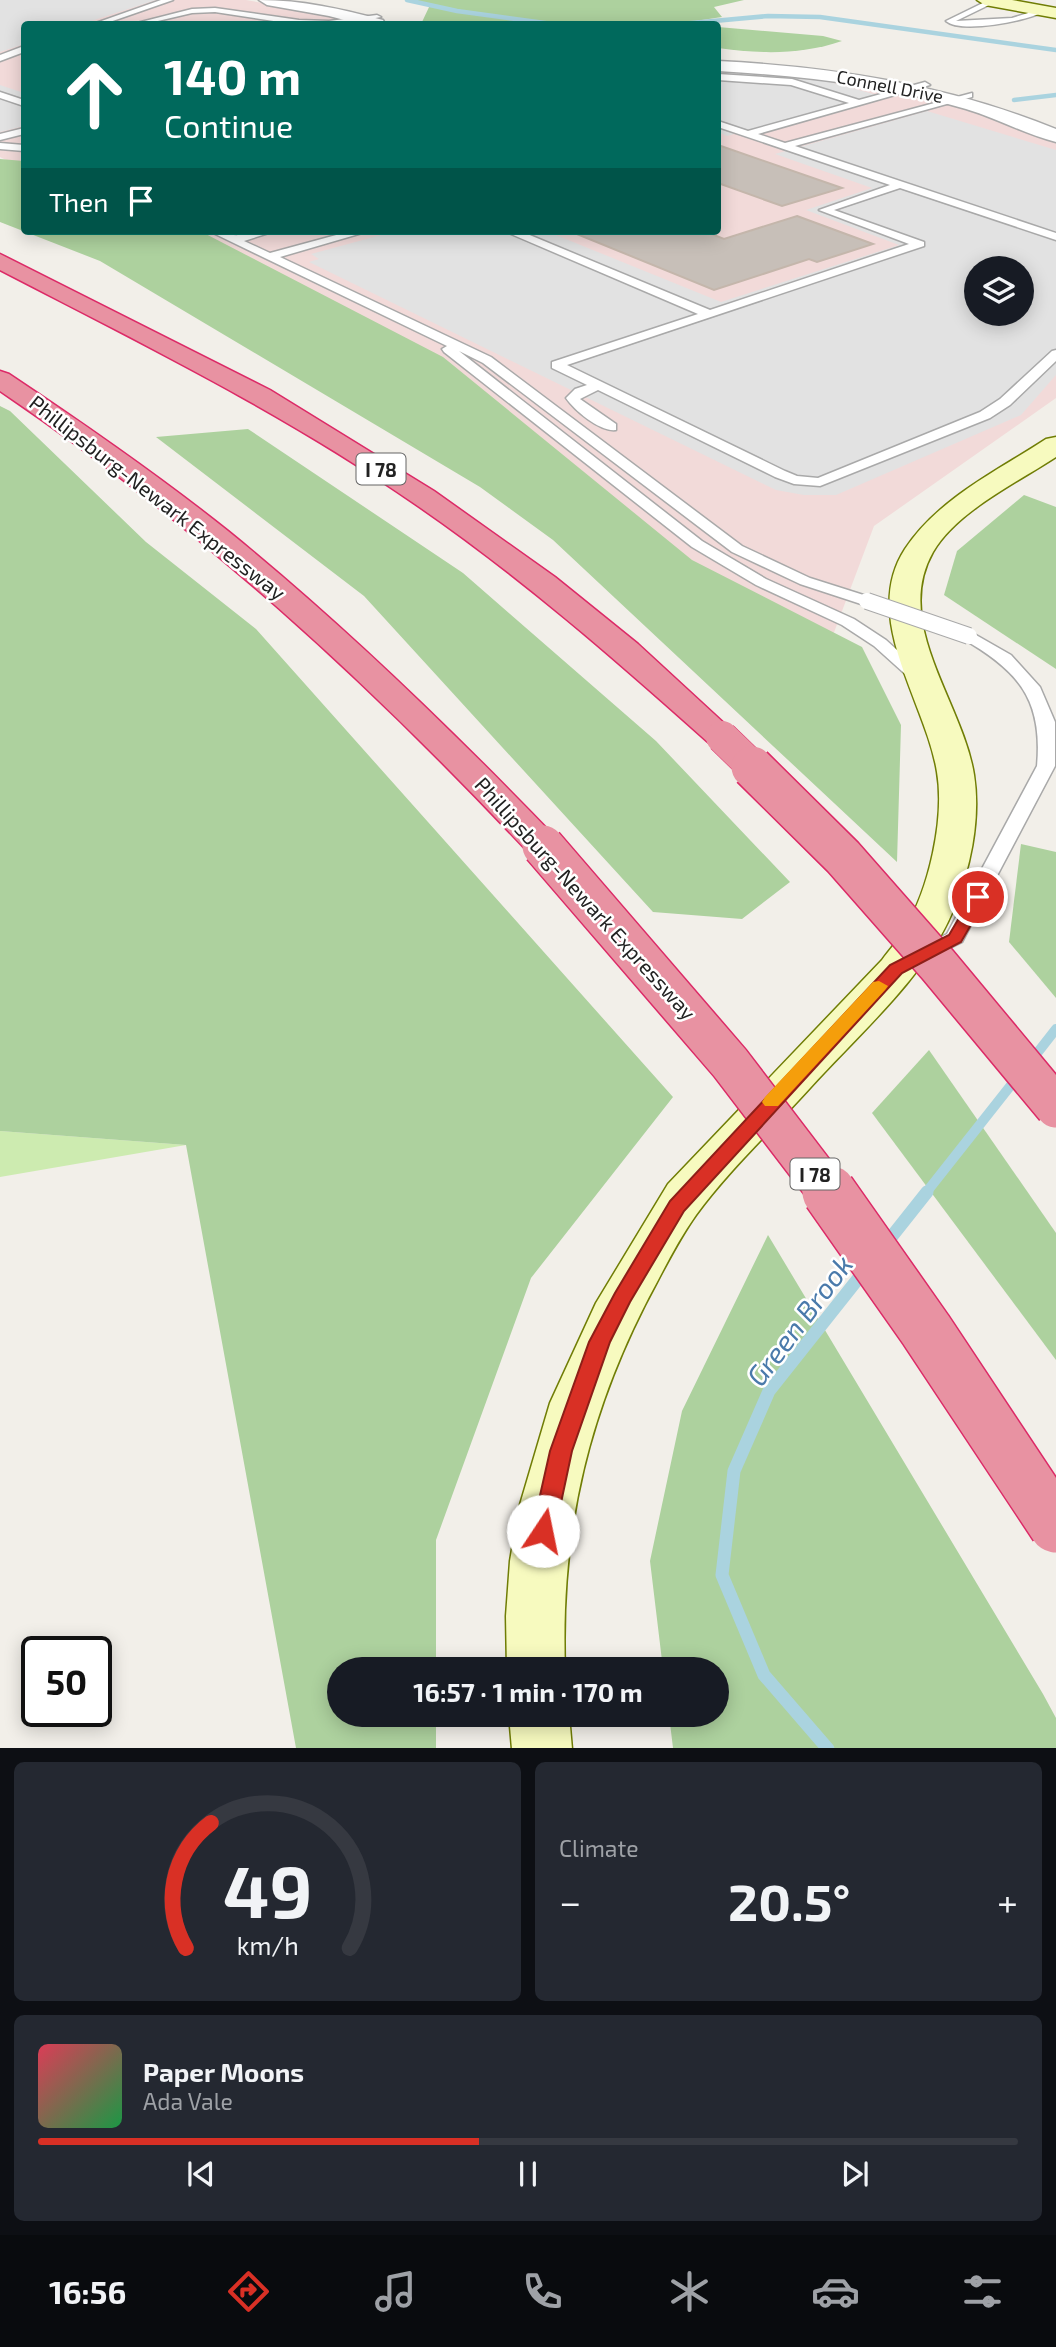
<!DOCTYPE html>
<html lang="en">
<head>
<meta charset="utf-8">
<style>
  :root { --surface:#171b24; --page:#242831; --text:#f1f3f6; --muted:#9ea1a6; --line:#363941; --accent:#d93025 }
  body { margin:0; font-family:"Exo 2",sans-serif; background:var(--page); color:var(--text); height:100vh; display:flex; flex-direction:column; font-size:26px; white-space:nowrap }
  * { box-sizing:border-box; margin:0 }
  p { font-size:23px; color:var(--muted) }
  .icon { flex:none; width:38px; height:38px; fill:none; stroke:currentColor; stroke-width:2; stroke-linecap:round; stroke-linejoin:round }
  .map { position:relative; height:1748px; overflow:hidden }
  .side { display:flex; flex-direction:column; gap:14px; padding:14px; background:#0d0f14; flex:1 }
  .side>* { flex:none }
  .guide { position:absolute; left:21px; top:21px; width:700px; height:214px; border-radius:7px; box-shadow:0 4px 18px #0003; background:#00695c; color:#fff; overflow:hidden }
  .buttons { position:absolute; left:964px; top:256px; display:grid; gap:14px }
  .buttons a { display:grid; place-items:center; width:70px; height:70px; border-radius:50%; background:var(--surface); box-shadow:0 4px 18px #0003; font-size:35px }
  .speed { position:absolute; left:21px; top:1636px; display:flex; gap:14px; font-size:35px; font-weight:700; text-align:center }
  .speed>* { display:grid; place-content:center; width:91px; height:91px; border-radius:50%; background:var(--surface); box-shadow:0 4px 18px #0003; line-height:1 }
  .speed .limit { border:4px solid #111; border-radius:10px; background:#fff; color:#111 }
  .pin { position:absolute; display:grid; place-items:center; width:60px; height:60px; color:#fff; margin:-30px; border:4px solid #fff; border-radius:50%; box-shadow:0 2px 7px #0007 }
  .me { position:absolute; width:77px; margin:-38px; rotate:11deg; stroke-linejoin:round; filter:drop-shadow(0 0 5px #0008) }
  .turn { display:flex; align-items:center; gap:24px; height:147px; padding:0 28px; font-size:32px }
  .turn .icon { width:91px; height:91px; stroke-width:2.5 }
  .turn b { display:block; font-size:49px; line-height:60px }
  .then { display:flex; align-items:center; height:66px; padding:0 28px; background:#0003; gap:14px; font-size:26px }
  .big { font-size:52px; font-weight:700; line-height:1.1 }
  .side .tile { flex:1; display:flex; flex-direction:column; justify-content:center; gap:10px; min-width:0; padding:0 24px; border-radius:10px; background:var(--page) }
  .side .dial { align-items:center; gap:0 }
  .dial svg { height:182px; overflow:visible; fill:none; stroke:var(--line); stroke-width:7; stroke-linecap:round; text-anchor:middle }
  .dial text { fill:var(--text); stroke:none }
  .song { display:flex; align-items:center; gap:21px }
  .cover { width:84px; height:84px; border-radius:10px; background:linear-gradient(135deg,hsl(350 70% 55%),hsl(140 70% 35%)) }
  .played { height:7px; border-radius:4px; background:linear-gradient(90deg,var(--accent) 45%,var(--line) 45%) }
  .keys { display:flex; justify-content:space-around; direction:ltr }
  .heat { display:flex; justify-content:space-between; align-items:center; font-size:38px; direction:ltr }
  .side .tiles { flex:1; display:grid; gap:14px; grid-template-columns:1fr 1fr }
  .tile:last-child { grid-column:span 2 }
  .trip { position:absolute; left:327px; top:1657px; width:402px; height:70px; border-radius:35px; background:var(--surface); box-shadow:0 4px 18px #0003; font-weight:700; line-height:70px; text-align:center }
  .dock { display:flex; height:112px; justify-content:space-around; align-items:center; background:#090b0e; color:var(--muted) }
  .dock .icon { width:49px; height:49px }
  .dock .selected { color:var(--accent) }
  .dock b { font-size:32px; color:var(--text) }
  .map>svg:first-child { display:block }
</style>
</head>
<body>
<div class="map">
<svg width="1056" height="1749" viewBox="0 0 1056 1749">
  <rect width="100%" height="100%" fill="#f2efe9"/>
  <g fill="#f2dad9" fill-rule="evenodd">
    <polygon points="0,0 246,0 333,15 367,24 24,24 24,169 0,157"/>
    <path d="M718,68L753,69L873,86L972,108L1056,142V398L874,526L824,659L151,231H718ZM976,268H1022V313H976Z"/>
  </g>
  <polygon fill="#cdebb0" points="0,1131 186,1145 0,1177"/>
  <g fill="#add19e">
    <polygon points="415,0 744,0 714,7 722,17 695,21 707,24 434,24 422,22 430,5"/>
    <path d="M718,27L823,36L842,41C801,55 760,54 718,48Z"/>
    <polygon points="0,159 24,161 24,231 200,231 443,357 692,560 862,647 901,725 897,862 553,540 480,487 100,261 0,222"/>
    <polygon points="0,406 10,411 146,542 256,629 673,1097 531,1278 436,1540 436,1669 340,1670 340,1715 436,1715 436,1748 296,1748 186,1145 0,1131"/>
    <polygon points="248,429 463,573 656,741 790,882 742,919 653,912 364,596 156,437"/>
    <polygon points="1024,495 1056,507 1056,669 944,595 957,551"/>
    <polygon points="1021,844 1056,852 1056,998 1009,942"/>
    <polygon points="929,1050 1056,1233 1056,1360 872,1113"/>
    <polygon points="768,1235 1043,1694 1056,1718 1056,1748 673,1748 669,1715 718,1715 718,1670 663,1669 650,1561 682,1411"/>
  </g>
  <g fill="#e2e2e2" fill-rule="evenodd">
    <polygon points="0,0 156,0 82,24 24,24 24,44 0,52"/>
    <polygon points="718,69 808,76 877,95 727,136 718,132"/>
    <polygon points="0,85 24,93 24,126 0,132"/>
    <path d="M927,111L1056,150V375L1021,415L836,495H804L776,490L309,262L319,259L311,254L396,231H546L721,302L899,245L806,210L872,188L775,154ZM976,268H1022V313H976Z"/>
  </g>
  <g fill="none" stroke-linecap="round" stroke-linejoin="round">
    <g stroke="#aad3df" stroke-width="4.5">
      <polyline points="407,0 457,11 552,24"/>
      <polyline points="681,24 768,16 820,17 1056,50"/>
      <polyline points="1014,100 1056,95"/>
    </g>
    <g stroke="#aad3df" stroke-width="10">
      <polyline points="1031,1061 1056,1029"/>
      <polyline points="925,1194 1019,1075"/>
    </g>
    <g stroke="#aad3df" stroke-width="13">
      <polyline points="885,1245 927,1192"/>
      <polyline points="828,1749 764,1675 722,1575 734,1471 769,1391 865,1270"/>
    </g>
  </g>
  <g fill="#c7bfb8" stroke="#c4b6ab" stroke-width="2">
    <polygon points="718,145 842,188 782,206 718,183"/>
    <polygon points="797,216 873,244 817,262 809,259 714,290 572,232 704,231 724,239"/>
  </g>
  <g fill="none" stroke-linecap="round" stroke-linejoin="round">
    <defs>
      <g id="service">
        <polygon points="161,0 173,0 104,24 93,24"/>
        <path d="M989,0L995,2L956,21L1012,18L1041,9L1045,11C1028,21 961,34 946,21Z"/>
        <polygon points="215,8 299,20 329,21 377,15 381,17 343,24 293,24 215,12 192,13 145,24 133,24 192,9"/>
        <polygon points="24,46 24,52 0,61 0,55"/>
        <path d="M718,74L792,79L859,100L925,82L930,85L758,134L785,143L972,93V97L795,146L1056,233V240L900,188L834,210L924,242V246L567,365L785,471L797,476L818,478L980,412L1000,399L1052,351L1056,350V361L1010,405L990,418L820,486L794,484L775,477L598,390L580,399L616,424V430C600,432 575,411 566,398L575,389L587,385L552,368V362L698,314L504,231H520L710,310L909,244L819,210L890,185L718,127V121L748,131L849,103L791,85L718,80Z"/>
        <polygon points="0,92 24,100 24,106 0,98"/>
        <polygon points="24,128 24,134 0,140 0,134"/>
        <polygon points="0,143 24,145 24,151 0,149"/>
        <path d="M209,231C219,231 230,236 239,235C251,234 262,231 275,231L244,241L270,253L351,231H369L280,257L491,357L742,546L810,578L873,598L875,601L873,604H861L800,584L732,552L483,363L459,351L702,541L766,579L854,619L886,640L928,678L920,683L914,682L874,646L842,625L756,585L692,547L444,352L442,349L447,346Z"/>
        <path d="M969,631L1011,655L1040,687L1055,722V766L962,942L925,960L918,959L915,954L918,949L947,934L1037,766C1043,700 1019,671 963,639L961,636L963,633Z"/>
      </g>
      <g id="minor">
        <path d="M259,0C303,0 341,9 383,20L385,24H360L329,16L267,5Z"/>
        <path d="M718,61C835,67 947,85 1056,129V142C1025,134 996,118 966,109C885,85 802,76 718,71Z"/>
      </g>
      <g id="secondary">
        <polygon points="977,0 1012,0 1056,8 1056,18 985,5"/>
        <path d="M1056,437V457C1018,482 957,511 933,552C892,624 963,703 974,775C981,820 970,871 952,913C925,977 856,1037 810,1088C772,1130 729,1170 696,1215C681,1236 669,1259 657,1282C589,1407 560,1528 565,1670H507L506,1616L510,1561L519,1508L550,1403L596,1303L668,1184L882,960C889,950 898,941 904,930C929,890 945,818 937,772C926,702 860,618 905,549C939,498 997,471 1046,439Z"/>
        <polygon points="509,1715 569,1715 572,1749 512,1749"/>
      </g>
      <g id="motorway">
        <path d="M0,254L270,390L434,491L555,577L638,644L739,737L734,744L722,747L710,744C615,659 520,576 415,504C284,413 141,343 0,270Z"/>
        <path d="M0,371L9,374C84,424 158,475 228,531C345,626 452,730 556,838L562,846L556,854L543,857L530,854C367,680 197,525 0,391Z"/>
      </g>
    </defs>
    <use href="#service" stroke="#a9a9a9" stroke-width="3"/>
    <use href="#minor" stroke="#a9a9a9" stroke-width="3"/>
    <use href="#secondary" stroke="#707d05" stroke-width="3"/>
    <use href="#motorway" stroke="#dc2a67" stroke-width="3"/>
    <use href="#service" fill="#fff" fill-rule="evenodd"/>
    <use href="#minor" fill="#fff" fill-rule="evenodd"/>
    <use href="#secondary" fill="#f7fabf" fill-rule="evenodd"/>
    <use href="#motorway" fill="#e892a2" fill-rule="evenodd"/>
    <defs>
      <polyline id="service-bridge" points="867,601 969,636"/>
      <polyline id="motorway-bridge-far2" points="722,737 754,768"/>
      <g id="motorway-bridge-far1">
        <polyline points="752,767 843,857 938,965 1056,1107"/>
        <polyline points="543,846 730,1063 830,1194"/>
      </g>
      <polyline id="motorway-bridge" points="829,1192 926,1330 1056,1526"/>
    </defs>
    <use href="#service-bridge" stroke="#a9a9a9" stroke-width="18" stroke-linecap="butt"/>
    <use href="#motorway-bridge-far2" stroke="#dc2a67" stroke-width="33" stroke-linecap="butt"/>
    <use href="#motorway-bridge-far1" stroke="#dc2a67" stroke-width="44" stroke-linecap="butt"/>
    <use href="#motorway-bridge" stroke="#dc2a67" stroke-width="56" stroke-linecap="butt"/>
    <use href="#service-bridge" stroke="#fff" stroke-width="16"/>
    <use href="#motorway-bridge-far2" stroke="#e892a2" stroke-width="32"/>
    <use href="#motorway-bridge-far1" stroke="#e892a2" stroke-width="41"/>
    <use href="#motorway-bridge" stroke="#e892a2" stroke-width="53"/>
  </g>
  <polygon fill="#d93025" stroke="#8d1f18" stroke-width="2" points="978,892 987,897 961,942 902,973 684,1211 630,1302 610,1342 572,1451 555,1531 551,1538 543,1540 535,1538 532,1531 550,1451 589,1342 615,1293 670,1201 890,965 949,935 973,894"/>
  <polygon fill="#f59e0b" points="879,981 888,986 885,990 778,1106 765,1106 762,1102 765,1097 873,982"/>
  <g text-anchor="middle" dominant-baseline="central" stroke-width="5" stroke-linejoin="round" paint-order="stroke">
    <g font-size="18" fill="#222" stroke="#fff">
      <text transform="translate(890 86) rotate(11)">Connell Drive</text>
    </g>
    <g fill="#fff" stroke="#646464" stroke-width="2">
      <rect x="356.5" y="453.5" width="49" height="31" rx="5"/>
      <rect x="790.5" y="1158.5" width="49" height="31" rx="5"/>
    </g>
    <g font-size="19" font-weight="bold" fill="#222">
      <text x="381" y="469">I 78</text>
      <text x="815" y="1174">I 78</text>
    </g>
    <g font-size="21" fill="#222" stroke="#fff">
      <text transform="translate(158 497) rotate(38)">Phillipsburg-Newark Expressway</text>
      <text transform="translate(586 898) rotate(48)">Phillipsburg-Newark Expressway</text>
    </g>
    <g font-size="28" font-style="italic" fill="#4a7aab" stroke="#fff">
      <text transform="translate(799 1320) rotate(-53)">Green Brook</text>
    </g>
  </g>
</svg>
<div class="buttons">
<a><svg class="icon" aria-label="layers" viewBox="0 0 24 24"><path d="M12 4l9 5-9 5-9-5zM3 14l9 5 9-5"/></svg></a>
</div>
<div class="speed"><div class="limit">50</div></div>
<div class="pin" style="left:978px;top:897px;background:#d93025"><svg class="icon" aria-label="arrive" viewBox="0 0 24 24"><path d="M6 21V4h12l-3 4 3 4H6"/></svg></div>
<svg class="me" style="left:543px;top:1531px" viewBox="-20 -20 40 40"><circle r="19" fill="#fff"/><path d="M0-13L10 11 0 6-10 11z" fill="#d93025"/></svg>
<div class="trip">16:57 · 1 min · 170 m</div>
<div class="guide">
<div class="turn"><svg class="icon" aria-label="ahead" viewBox="0 0 24 24"><path d="M12 20V5M6 11l6-6 6 6"/></svg><div><b>140 m</b>Continue</div></div>
<div class="then">Then<svg class="icon" aria-label="arrive" viewBox="0 0 24 24"><path d="M6 21V4h12l-3 4 3 4H6"/></svg></div>
</div>
</div>
<section class="side">
<div class="tiles">
<div class="tile dial"><svg viewBox="0 0 100 80">
<path d="M14 69A42 42 0 1 1 86 69"/>
<path d="M14 69A42 42 0 0 1 25 14" stroke="#d93025"/>
<text x="50" y="56" font-size="32" font-weight="700">49</text>
<text x="50" y="72" font-size="11">km/h</text>
</svg></div>
<div class="tile"><p>Climate</p>
<div class="heat"><a>−</a><b class="big">20.5°</b><a>+</a></div>
</div>
<div class="tile">
<div class="song"><i class="cover"></i><div><b>Paper Moons</b><p>Ada Vale</p></div></div>
<div class="played"></div>
<div class="keys"><svg class="icon" aria-label="previous" viewBox="0 0 24 24"><path d="M18 5L8 12l10 7zM5 5v14"/></svg><svg class="icon" aria-label="pause" viewBox="0 0 24 24"><path d="M8 5v14M16 5v14"/></svg><svg class="icon" aria-label="next" viewBox="0 0 24 24"><path d="M6 5l10 7-10 7zM19 5v14"/></svg></div>
</div>
</div>
</section>
<nav class="dock">
<b>16:56</b>
<svg class="icon selected" aria-label="directions" viewBox="0 0 24 24"><path d="M12 3l9 9-9 9-9-9zM9 14v-3h6M13 9l2 2-2 2"/></svg>
<svg class="icon" aria-label="music" viewBox="0 0 24 24"><path d="M9 18V5l10-2v13"/><circle cx="6" cy="18" r="3"/><circle cx="16" cy="16" r="3"/></svg>
<svg class="icon" aria-label="phone" viewBox="0 0 24 24"><path d="M5 4h4l2 5-3 2q2 4 5 5l2-3 5 2v4C11 20 4 13 5 4z"/></svg>
<svg class="icon" aria-label="climate" viewBox="0 0 24 24"><path d="M12 3v18M4 7l16 10M4 17L20 7"/></svg>
<svg class="icon" aria-label="car" viewBox="0 0 24 24"><path d="M5 17H2v-5l4-1 3-4h7l3 4 3 1v5h-3M9 17h6M6 11h13"/><circle cx="7" cy="17" r="2"/><circle cx="17" cy="17" r="2"/></svg>
<svg class="icon" aria-label="filters" viewBox="0 0 24 24"><path d="M4 7h16M4 17h16"/><circle cx="9" cy="7" r="2"/><circle cx="15" cy="17" r="2"/></svg>
</nav>
</body>
</html>
